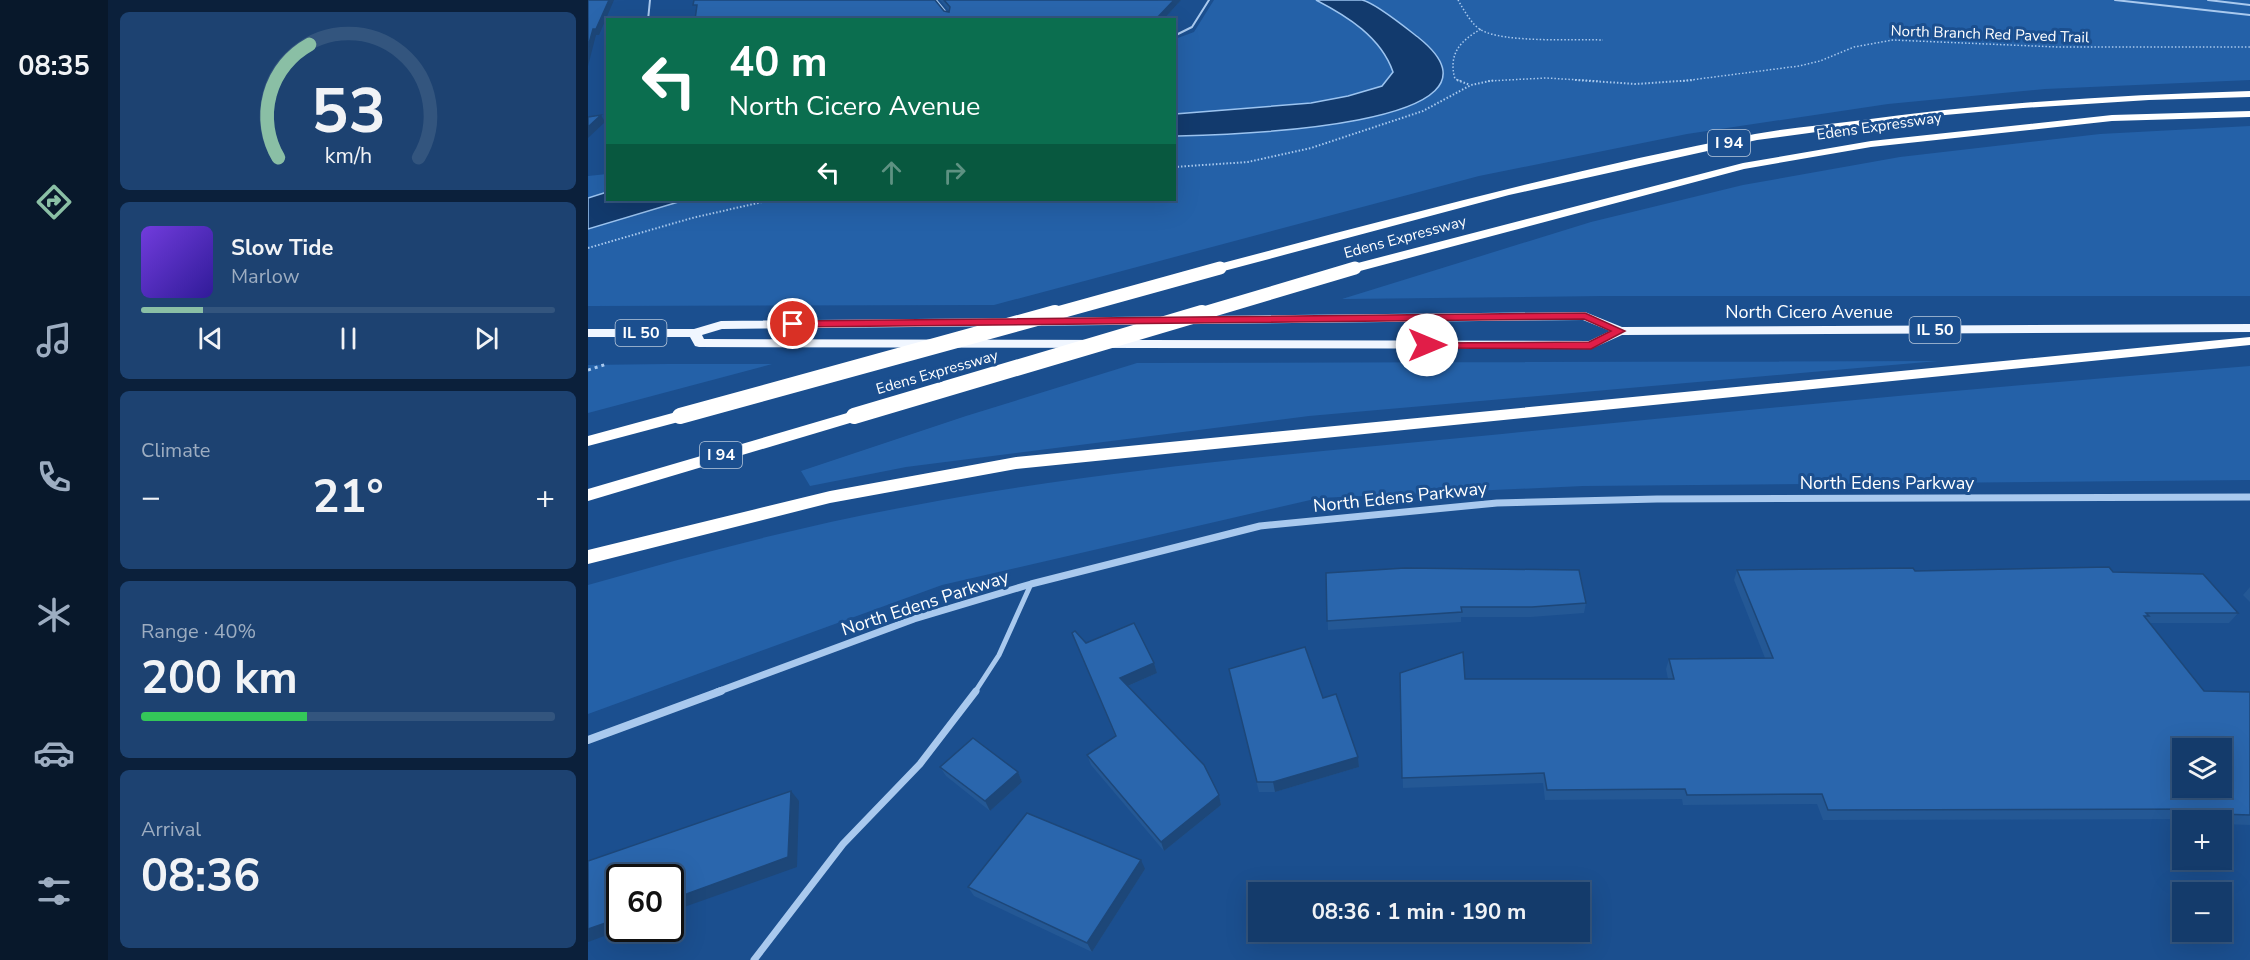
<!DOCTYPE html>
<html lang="en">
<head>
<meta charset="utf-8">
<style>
  :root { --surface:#143b6b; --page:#1d4271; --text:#f1f3f6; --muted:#9dadc1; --line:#33557e; --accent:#8abfa5 }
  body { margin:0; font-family:"Nunito Sans",sans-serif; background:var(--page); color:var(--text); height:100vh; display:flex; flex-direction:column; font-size:22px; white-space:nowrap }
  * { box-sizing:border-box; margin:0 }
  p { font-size:20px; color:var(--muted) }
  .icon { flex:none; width:33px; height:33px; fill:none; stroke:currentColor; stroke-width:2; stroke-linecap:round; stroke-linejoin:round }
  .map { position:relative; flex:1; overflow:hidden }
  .sheet { display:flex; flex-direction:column; gap:12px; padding:12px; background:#0b203b; width:480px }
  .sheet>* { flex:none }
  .banner { position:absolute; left:18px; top:18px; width:570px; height:183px; border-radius:0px; box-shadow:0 6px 24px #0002,0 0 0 2px var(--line); background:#0b6e4f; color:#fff; overflow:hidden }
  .tools { position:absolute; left:1584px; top:738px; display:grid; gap:12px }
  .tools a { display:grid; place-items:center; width:60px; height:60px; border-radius:0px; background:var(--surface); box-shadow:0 6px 24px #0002,0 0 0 2px var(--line); font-size:30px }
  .speed { position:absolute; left:18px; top:864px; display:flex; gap:12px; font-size:30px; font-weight:700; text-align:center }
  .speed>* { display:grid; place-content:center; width:78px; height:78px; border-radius:50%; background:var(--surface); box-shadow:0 6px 24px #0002,0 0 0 2px var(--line); line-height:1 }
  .speed .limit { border:3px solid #111; border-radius:9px; background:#fff; color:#111 }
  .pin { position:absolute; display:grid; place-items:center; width:51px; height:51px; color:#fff; margin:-26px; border:3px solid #fff; border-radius:50%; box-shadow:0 2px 6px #0007 }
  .me { position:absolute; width:66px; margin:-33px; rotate:90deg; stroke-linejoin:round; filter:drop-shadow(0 0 4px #0008) }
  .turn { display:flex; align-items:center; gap:21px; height:126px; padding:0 24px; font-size:27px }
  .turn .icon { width:78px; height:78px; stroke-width:2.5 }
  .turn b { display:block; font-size:42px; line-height:51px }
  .lanes { display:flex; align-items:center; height:57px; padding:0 24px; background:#0003; justify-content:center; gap:30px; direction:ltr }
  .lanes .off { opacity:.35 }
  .big { font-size:45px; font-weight:700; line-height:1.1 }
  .sheet .card { flex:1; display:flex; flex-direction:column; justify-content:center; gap:9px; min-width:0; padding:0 21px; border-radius:9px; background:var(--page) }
  .sheet .dial { align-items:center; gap:0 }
  .dial svg { height:156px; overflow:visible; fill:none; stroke:var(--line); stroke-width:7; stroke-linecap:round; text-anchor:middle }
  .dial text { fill:var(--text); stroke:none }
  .song { display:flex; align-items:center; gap:18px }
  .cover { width:72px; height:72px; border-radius:9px; background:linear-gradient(135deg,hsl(260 70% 55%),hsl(250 70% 35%)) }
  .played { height:6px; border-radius:3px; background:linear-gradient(90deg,var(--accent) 15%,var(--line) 15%) }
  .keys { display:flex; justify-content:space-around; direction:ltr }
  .heat { display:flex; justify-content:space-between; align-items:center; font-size:33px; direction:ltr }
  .charge { height:9px; border-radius:4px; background:linear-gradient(90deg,#34c759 40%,var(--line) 0) }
  .trip { position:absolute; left:660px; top:882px; width:342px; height:60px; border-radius:0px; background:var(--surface); box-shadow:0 6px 24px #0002,0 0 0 2px var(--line); font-weight:700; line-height:60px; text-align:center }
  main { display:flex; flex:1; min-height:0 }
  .dock { display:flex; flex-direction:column; width:108px; justify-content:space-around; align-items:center; background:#08182b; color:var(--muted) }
  .dock .icon { width:42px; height:42px }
  .dock .active { color:var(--accent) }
  .dock b { font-size:27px; color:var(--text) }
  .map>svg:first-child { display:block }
</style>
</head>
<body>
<main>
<nav class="dock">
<b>08:35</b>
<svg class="icon active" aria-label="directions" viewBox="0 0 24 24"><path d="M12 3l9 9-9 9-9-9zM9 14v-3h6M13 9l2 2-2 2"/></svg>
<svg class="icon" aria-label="music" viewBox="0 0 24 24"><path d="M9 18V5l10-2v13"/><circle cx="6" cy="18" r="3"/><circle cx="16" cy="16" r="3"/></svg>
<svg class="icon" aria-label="phone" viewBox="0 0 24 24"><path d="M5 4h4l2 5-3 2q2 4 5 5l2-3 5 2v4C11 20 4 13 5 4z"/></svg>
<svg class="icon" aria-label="climate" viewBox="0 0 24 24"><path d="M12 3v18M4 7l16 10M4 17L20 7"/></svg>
<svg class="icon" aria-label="car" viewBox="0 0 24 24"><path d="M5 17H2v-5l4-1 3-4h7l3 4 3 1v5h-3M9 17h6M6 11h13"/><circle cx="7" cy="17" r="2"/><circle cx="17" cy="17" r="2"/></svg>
<svg class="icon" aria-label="filters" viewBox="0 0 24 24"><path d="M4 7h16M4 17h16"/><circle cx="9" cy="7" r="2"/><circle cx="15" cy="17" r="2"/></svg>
</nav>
<section class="sheet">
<div class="card dial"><svg viewBox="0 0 100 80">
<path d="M14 69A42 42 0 1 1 86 69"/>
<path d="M14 69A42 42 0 0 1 30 11" stroke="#8abfa5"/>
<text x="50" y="56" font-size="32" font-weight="700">53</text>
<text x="50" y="72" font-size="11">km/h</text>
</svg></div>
<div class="card">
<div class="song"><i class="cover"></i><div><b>Slow Tide</b><p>Marlow</p></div></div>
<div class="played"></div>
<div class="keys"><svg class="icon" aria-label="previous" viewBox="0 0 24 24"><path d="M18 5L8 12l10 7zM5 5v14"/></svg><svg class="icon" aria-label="pause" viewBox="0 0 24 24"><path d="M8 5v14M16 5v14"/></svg><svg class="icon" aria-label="next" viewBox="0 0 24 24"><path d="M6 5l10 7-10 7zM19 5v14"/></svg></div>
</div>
<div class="card"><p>Climate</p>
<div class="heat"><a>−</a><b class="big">21°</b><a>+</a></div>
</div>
<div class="card"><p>Range · 40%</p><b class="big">200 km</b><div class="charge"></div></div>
<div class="card"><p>Arrival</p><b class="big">08:36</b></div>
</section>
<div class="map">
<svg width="1662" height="960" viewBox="0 0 1662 960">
  <rect width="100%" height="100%" fill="#1b4f8f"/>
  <g fill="#2461a8">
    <polygon points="626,0 1662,0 1662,80 1457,89 1300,104 1099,134 891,176 406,305 0,306 0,176 19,174 20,200 586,200 587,39 606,32"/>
    <polygon points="1662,126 1662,296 1015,296 754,299 1003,222 1155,185 1312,157 1512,134"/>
    <polygon points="1350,361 721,416 318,467 222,486 213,471 378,416 549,363"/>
    <polygon points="79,364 184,364 0,413 0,365"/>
    <path d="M1662,366V480L995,486L731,498L354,585L0,714V585C108,554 217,525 328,505C521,468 719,453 914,434C1163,409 1412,386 1662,366Z"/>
  </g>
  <g fill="#123a6d" stroke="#9cc4f0" stroke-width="1.5">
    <path d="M728,0C742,0 760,0 774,0C788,3 818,28 831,38C944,129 626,135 587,136V114L723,103L760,96L794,86L805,72C793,37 759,16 728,0Z"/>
    <polygon points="19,192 20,200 97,200 0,229 0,198"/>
  </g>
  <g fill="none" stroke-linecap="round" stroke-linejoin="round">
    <g stroke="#a9c9ee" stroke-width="1.5" stroke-dasharray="1.5 2" stroke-linecap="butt">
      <path d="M870,0C876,10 883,24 893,30C916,43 986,39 1015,40"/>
      <path d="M873,81L867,79C860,54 872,41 893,29"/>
      <polyline points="900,81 958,78 1010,81"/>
      <polyline points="1095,81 1211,66 1232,61 1266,47 1305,40 1469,47 1662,47"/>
    </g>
    <g stroke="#a9c9ee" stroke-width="2" stroke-dasharray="1.5 2" stroke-linecap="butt">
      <polyline points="869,80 882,85"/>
      <polyline points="987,80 1048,84 1106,80"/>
      <polyline points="586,167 660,162 723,148 835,111 883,85 907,80"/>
      <polyline points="0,248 104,218 183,200"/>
    </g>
    <polyline stroke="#a9c9ee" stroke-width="3" stroke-dasharray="3 4" stroke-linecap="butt" points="0,370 19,364"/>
    <g stroke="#a9c9ee" stroke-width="2">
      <polyline points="1527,0 1662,15"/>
      <polyline points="1620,0 1662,5"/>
    </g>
    <polyline stroke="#a9c9ee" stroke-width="5" points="387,692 411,655 443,584"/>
    <polyline stroke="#a9c9ee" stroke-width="7" points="166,960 255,844 332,764 388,691"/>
    <g stroke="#a9c9ee" stroke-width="2">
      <polyline points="348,0 361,16"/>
      <polyline points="60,20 62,0"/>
      <polyline points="586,36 604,27 621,0"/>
    </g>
    <polyline stroke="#a9c9ee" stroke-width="7" points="129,692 326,619 443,584 672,526 909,503 1069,499 1662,497"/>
    <polyline stroke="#a9c9ee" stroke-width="8" points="0,740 133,691"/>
    <path fill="#f0f6ff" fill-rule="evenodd" d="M997,312L1034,327L1662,324V332L1034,335L1003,349L111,347L107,346L102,337H0V329H106L133,321ZM995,320L1022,331L1001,341L116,339L114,335L134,329Z"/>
    <g fill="#fff" fill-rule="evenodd">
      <path d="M1662,91V97L1561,100L1435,108L1346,116L1169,140L921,195L632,272L625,268L627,265C806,218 985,169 1167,134C1200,128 1234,125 1267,121C1398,103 1530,95 1662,91Z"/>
      <polygon points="1662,111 1662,117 1524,121 1283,147 1156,169 772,271 767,272 760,268 762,265 1155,163 1283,141 1524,115"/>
      <polygon points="1662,337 1662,345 428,469 242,503 0,564 0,550 242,491 428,457"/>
      <polygon points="92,411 98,412 100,416 98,420 0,446 0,436"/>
      <polygon points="266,411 272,412 274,416 272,420 0,501 0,489"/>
    </g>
    <g stroke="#fff" stroke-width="13">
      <polyline points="462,315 632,268"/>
      <polyline points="609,315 767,268"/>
    </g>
    <g stroke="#fff" stroke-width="16">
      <polyline points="92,416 467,313"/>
      <polyline points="266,416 614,313"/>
    </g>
  </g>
  <g fill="#245895">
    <polygon points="352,0 593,0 575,20 107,20 356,11 361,12 361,11"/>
    <polygon points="1149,570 1327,571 1650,613 1641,623 1562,623 1616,691 1662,692 1662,825 1634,824 1634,820 1618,820 1617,819 1235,820 1229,804 1095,805 1094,799 957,800 955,783 815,788 812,673 877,679 1080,679 1078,669 1081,659 1177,658 1146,580"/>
    <polygon points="738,573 998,603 996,613 943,617 873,617 873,622 740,630"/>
    <polygon points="1662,587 1662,602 1655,595"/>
    <polygon points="484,633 498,643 566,663 569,673 540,686 631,795 633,805 576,851 503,765 499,755 527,736"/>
    <polygon points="643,679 735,698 770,757 771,767 687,792 671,792"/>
    <polygon points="352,767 430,772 434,782 402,811 358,776"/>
    <polygon points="557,869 504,952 386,896 380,887"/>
  </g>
  <g fill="#1d4779">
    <polygon points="21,0 26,0 11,35 8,35 0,66 0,47 5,29"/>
    <polygon points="586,0 593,0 575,20 567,20"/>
    <polygon points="13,115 17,122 0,138 0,127"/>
    <polygon points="566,663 569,673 535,688 532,678"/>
    <polygon points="770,757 771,767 687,792 685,782"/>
    <polygon points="430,772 434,782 402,811 397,801"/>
    <polygon points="203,791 211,801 209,867 82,912 82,900"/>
    <polygon points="631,795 633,805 576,851 573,842"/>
    <polygon points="553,860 557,869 504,952 499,943"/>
    <polygon points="32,918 32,928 38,928 0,942 0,929"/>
  </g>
  <g fill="#2a66ad" stroke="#1d4779" stroke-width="1.5" fill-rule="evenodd">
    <polygon points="0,0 21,0 8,29 5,29 0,47"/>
    <polygon points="106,0 347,0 356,11 361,12 362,7 356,0 586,0 567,20 107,20 109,5 105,5"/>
    <polygon points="13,115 0,127 0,117"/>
    <path d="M1521,567L1525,572L1615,574L1650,613H1558L1561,616H1556L1616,691L1662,692V815L1631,814L1627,809L1240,810L1234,794L1099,795L1097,789L959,790L956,773L814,778L812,673L875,652L877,679H1086L1081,659L1185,658L1149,570L1325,568L1327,571ZM1594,748H1634V788H1594Z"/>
    <polygon points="817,568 991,570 998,603 944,607 873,607 874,612 739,621 738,573"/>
    <polygon points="546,623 566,663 532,678 616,765 631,795 573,842 499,755 528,736 484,633 487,631 498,643"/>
    <polygon points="717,647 735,698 748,694 770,757 685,782 669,782 641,669"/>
    <polygon points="385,738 430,772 397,801 352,767"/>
    <polygon points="203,791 200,857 82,900 82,878 32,878 32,918 0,929 0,861"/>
    <polygon points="439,813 553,860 499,943 380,887"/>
  </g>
  <polygon fill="#e11d48" stroke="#92132f" stroke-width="1.5" points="997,313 1037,331 1003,349 839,348 835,347 835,343 1001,342 1023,331 996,319 205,327 200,324 205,321"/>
  <g text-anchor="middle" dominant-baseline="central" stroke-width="6" stroke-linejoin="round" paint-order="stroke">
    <g font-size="15" fill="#fff" stroke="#1b4f8f">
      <text transform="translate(1402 34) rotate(2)">North Branch Red Paved Trail</text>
      <text transform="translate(1291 126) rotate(-8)">Edens Expressway</text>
      <text transform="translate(817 237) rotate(-15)">Edens Expressway</text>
      <text transform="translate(349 372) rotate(-16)">Edens Expressway</text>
    </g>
    <g fill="#1b4f8f" stroke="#bbcadd" stroke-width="1.5">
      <rect x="1120" y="130" width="42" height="26" rx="4.5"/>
      <rect x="1321.5" y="317" width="51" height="26" rx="4.5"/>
      <rect x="27.5" y="320" width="51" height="26" rx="4.5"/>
      <rect x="112" y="442" width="42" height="26" rx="4.5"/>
    </g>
    <g font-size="16" font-weight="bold" fill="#fff">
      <text x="1141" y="143">I 94</text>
      <text x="1347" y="330">IL 50</text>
      <text x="53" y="333">IL 50</text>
      <text x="133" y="455">I 94</text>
    </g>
    <g font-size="18" fill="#fff" stroke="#1b4f8f">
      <text x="1221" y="312">North Cicero Avenue</text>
      <text x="1299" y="483">North Edens Parkway</text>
      <text transform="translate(812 497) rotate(-6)">North Edens Parkway</text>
      <text transform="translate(337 603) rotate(-18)">North Edens Parkway</text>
    </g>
  </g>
</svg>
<div class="tools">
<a><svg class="icon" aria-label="layers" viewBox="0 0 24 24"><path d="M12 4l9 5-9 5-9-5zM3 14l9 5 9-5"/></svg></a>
<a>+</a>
<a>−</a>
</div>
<div class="speed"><div class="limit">60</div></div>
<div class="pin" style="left:205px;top:324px;background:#d93025"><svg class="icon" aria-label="arrive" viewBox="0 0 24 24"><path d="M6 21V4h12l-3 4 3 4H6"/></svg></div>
<svg class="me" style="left:839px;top:345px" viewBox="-20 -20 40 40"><circle r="19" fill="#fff"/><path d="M0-13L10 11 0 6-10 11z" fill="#e11d48"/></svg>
<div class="trip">08:36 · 1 min · 190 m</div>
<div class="banner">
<div class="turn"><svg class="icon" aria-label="left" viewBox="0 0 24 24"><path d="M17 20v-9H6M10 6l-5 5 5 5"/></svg><div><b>40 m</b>North Cicero Avenue</div></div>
<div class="lanes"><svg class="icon" aria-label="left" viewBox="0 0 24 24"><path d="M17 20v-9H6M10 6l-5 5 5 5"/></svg><svg class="icon off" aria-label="ahead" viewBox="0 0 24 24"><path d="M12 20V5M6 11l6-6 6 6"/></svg><svg class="icon off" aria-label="right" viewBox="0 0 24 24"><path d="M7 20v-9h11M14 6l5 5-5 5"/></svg></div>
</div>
</div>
</main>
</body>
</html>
